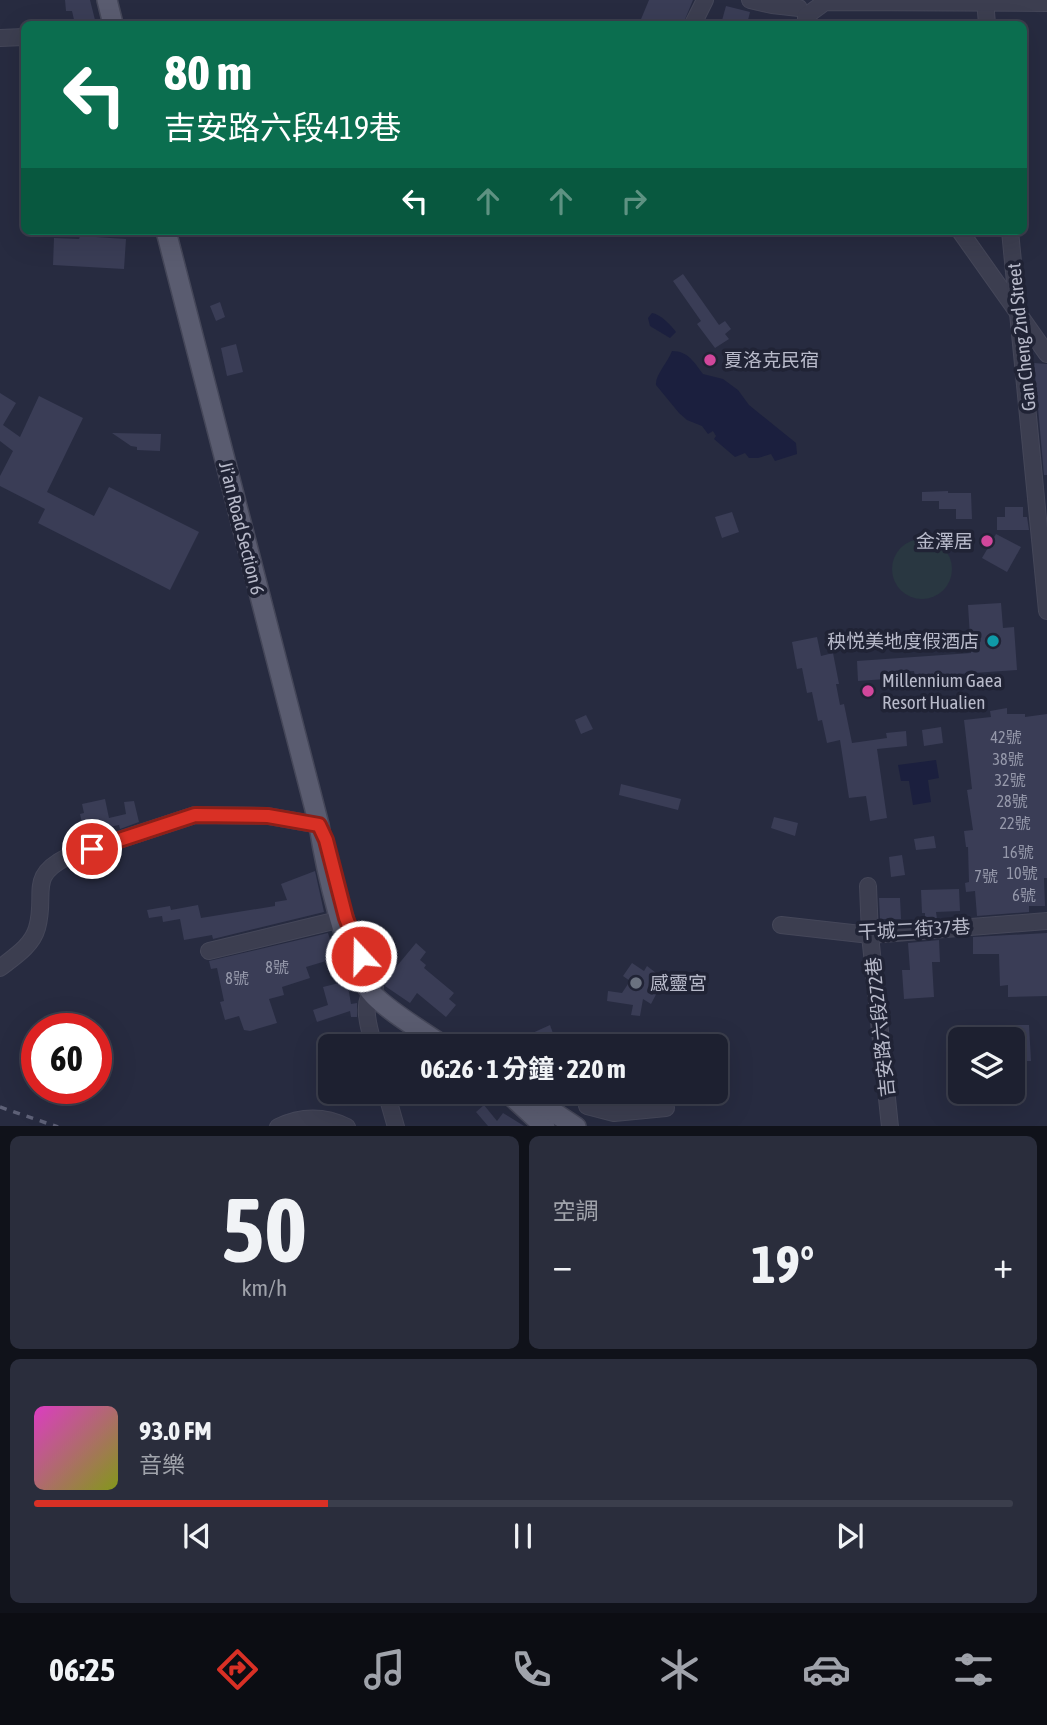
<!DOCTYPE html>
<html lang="zh-TW">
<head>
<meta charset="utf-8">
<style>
  :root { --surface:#1d2030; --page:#2a2d3c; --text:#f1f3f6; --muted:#a0a3ab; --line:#3b3e4c; --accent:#d93025 }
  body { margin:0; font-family:"Asap Condensed","Noto Sans TC",sans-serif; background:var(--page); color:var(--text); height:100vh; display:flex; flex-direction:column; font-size:26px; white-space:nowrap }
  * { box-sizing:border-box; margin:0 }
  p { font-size:23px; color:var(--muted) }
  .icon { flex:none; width:38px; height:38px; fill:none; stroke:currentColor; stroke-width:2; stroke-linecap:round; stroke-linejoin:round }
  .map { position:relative; height:1126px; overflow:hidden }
  .details { display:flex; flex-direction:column; gap:10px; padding:10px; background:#10121a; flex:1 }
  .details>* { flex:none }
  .guide { position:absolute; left:21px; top:21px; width:1006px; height:214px; border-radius:10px; box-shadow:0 7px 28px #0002,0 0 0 2px var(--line); background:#0b6e4f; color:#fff; overflow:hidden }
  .buttons { position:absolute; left:948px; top:1027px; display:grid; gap:14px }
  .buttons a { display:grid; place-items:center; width:77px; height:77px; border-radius:10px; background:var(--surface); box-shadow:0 7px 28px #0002,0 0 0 2px var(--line); font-size:35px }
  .speed { position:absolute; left:21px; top:1013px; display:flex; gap:14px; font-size:35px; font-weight:700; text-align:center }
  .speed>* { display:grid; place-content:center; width:91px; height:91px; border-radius:50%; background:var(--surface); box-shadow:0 7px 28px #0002,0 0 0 2px var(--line); line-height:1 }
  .speed .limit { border:10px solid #d22; background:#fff; color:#111 }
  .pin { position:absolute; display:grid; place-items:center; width:60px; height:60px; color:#fff; margin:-30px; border:4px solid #fff; border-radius:50%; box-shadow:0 2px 7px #0007 }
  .me { position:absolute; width:77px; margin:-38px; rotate:339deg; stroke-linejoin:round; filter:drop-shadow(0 0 5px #0008) }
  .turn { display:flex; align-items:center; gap:24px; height:147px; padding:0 28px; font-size:32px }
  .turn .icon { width:91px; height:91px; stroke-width:2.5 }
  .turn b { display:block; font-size:49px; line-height:60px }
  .lanes { display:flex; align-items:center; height:66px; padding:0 28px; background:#0003; justify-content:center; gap:35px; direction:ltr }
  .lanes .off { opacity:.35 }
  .big { font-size:52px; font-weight:700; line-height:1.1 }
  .details .tile { flex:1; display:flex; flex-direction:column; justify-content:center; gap:10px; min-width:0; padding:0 24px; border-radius:10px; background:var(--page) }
  .details .dial { align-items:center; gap:0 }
  .dial b { font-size:91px; line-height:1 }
  .song { display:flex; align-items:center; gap:21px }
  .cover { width:84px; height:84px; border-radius:10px; background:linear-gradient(135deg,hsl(310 70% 55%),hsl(70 70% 35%)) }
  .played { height:7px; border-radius:4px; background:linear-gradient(90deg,var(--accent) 30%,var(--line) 30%) }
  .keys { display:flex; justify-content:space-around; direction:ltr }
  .heat { display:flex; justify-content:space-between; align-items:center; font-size:38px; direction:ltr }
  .details .tiles { flex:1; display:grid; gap:10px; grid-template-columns:1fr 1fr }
  .tile:last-child { grid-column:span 2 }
  .trip { position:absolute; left:318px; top:1034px; width:410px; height:70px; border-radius:10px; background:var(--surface); box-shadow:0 7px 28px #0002,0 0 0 2px var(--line); font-weight:700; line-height:70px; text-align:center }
  .tab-bar { display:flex; height:112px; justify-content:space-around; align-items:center; background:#0c0d13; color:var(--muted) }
  .tab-bar .icon { width:49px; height:49px }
  .tab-bar .on { color:var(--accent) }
  .tab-bar b { font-size:32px; color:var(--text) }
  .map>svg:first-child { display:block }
</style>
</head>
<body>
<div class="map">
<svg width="1047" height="1127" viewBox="0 0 1047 1127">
  <rect width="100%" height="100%" fill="#272b40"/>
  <circle fill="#293741" cx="922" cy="569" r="30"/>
  <g fill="#1b1f3e">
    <path d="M652,313C660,314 671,325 676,332L670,338L650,326L648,318Z"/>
    <path d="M672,351C688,351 694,362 703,374L723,379L738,390L749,405L796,443L797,454L775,461L771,454L758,458H749L745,453L735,457L714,439L716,436L713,431L708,434L702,426L687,420L679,413L656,385C655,375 668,362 672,351Z"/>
    <polygon points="936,760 939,778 928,780 931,802 913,805 909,781 901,781 898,765"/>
  </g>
  <g fill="#3a3d56">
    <polygon points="65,0 90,0 96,24 75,24 72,11 66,11"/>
    <polygon points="649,0 693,0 683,24 639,24"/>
    <polygon points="726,6 750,12 747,24 721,24"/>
    <polygon points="80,236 126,239 124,269 53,265 54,238 79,239"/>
    <polygon points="683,274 719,325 725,321 731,329 725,334 729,339 715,348 697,324 701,321 673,281"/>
    <polygon points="220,302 225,317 216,321 210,306"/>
    <polygon points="236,344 243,372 227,376 221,348"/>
    <polygon points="1034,363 1047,364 1047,475 1044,475"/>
    <polygon points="0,393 16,403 3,425 20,437 39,396 83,418 47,492 94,516 109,487 199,532 170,590 38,523 45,509 0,486 0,476 13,451 0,441"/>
    <polygon points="112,433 161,434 160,451 137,450 137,447 131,446"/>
    <polygon points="948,491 948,493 971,493 972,519 956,519 956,509 939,509 939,501 922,501 922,492"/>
    <polygon points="1005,507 1023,507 1023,517 1027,517 1029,530 997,530 997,517 1005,517"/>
    <polygon points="732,512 739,532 722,538 715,517"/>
    <polygon points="996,534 1021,547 1007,572 982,558"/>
    <polygon points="1001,603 1003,628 1014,627 1017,670 915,677 914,671 899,672 900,678 858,681 857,661 971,653 968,605"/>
    <polygon points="817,637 821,656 833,653 839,684 836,684 840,705 844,704 852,743 887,738 886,733 906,731 907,746 877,749 887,818 870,821 866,796 849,798 840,740 827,743 822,720 818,721 812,692 807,693 802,668 797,669 792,642"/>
    <polygon points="1007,708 1007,714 1025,714 1025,717 1047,714 1047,878 1044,878 1045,906 1029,906 1029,912 977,916 975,891 966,892 965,883 969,882 968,847 966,847 964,831 973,830 967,790 972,789 964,720 991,717 990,711"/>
    <polygon points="586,715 593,729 581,734 575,720"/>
    <polygon points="941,727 943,743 924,746 922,730"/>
    <polygon points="621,784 681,799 678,810 619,795"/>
    <polygon points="105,799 109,818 126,814 124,802 134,801 139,822 120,829 119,825 84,832 80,814 84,813 82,804"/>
    <polygon points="774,817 798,823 795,836 771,828"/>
    <polygon points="934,836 936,848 916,850 914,839"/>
    <polygon points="902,855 905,875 891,877 889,857"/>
    <polygon points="315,871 324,912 213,939 212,935 184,940 180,919 163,922 162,916 149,918 147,910 170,906 171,910 198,905 201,918 275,906 275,902 287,900 281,884"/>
    <polygon points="959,889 960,911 936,912 937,919 925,920 925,913 922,913 921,890"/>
    <polygon points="879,898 900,898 901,919 880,919"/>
    <polygon points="328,933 336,958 306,967 310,978 282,987 284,995 269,999 277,1023 250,1031 244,1030 239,1016 225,1020 220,1002 224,1001 217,968 211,969 209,961"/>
    <polygon points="1047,933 1047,996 1008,997 1008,985 1000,986 999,954 973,954 973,937"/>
    <polygon points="939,940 940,962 932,962 934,997 904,999 902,970 910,970 908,943"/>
    <polygon points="416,943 426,952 420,960 426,965 424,968 454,993 449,999 456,1005 446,1017 417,993 410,1003 385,986 392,972"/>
    <polygon points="632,963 644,971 647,966 656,973 653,977 662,983 651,1004 643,999 640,1016 631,1015 633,1005 607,1001 608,991 622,993 630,981 623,976"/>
    <polygon points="347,981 351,1004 357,1003 357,1017 351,1017 350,1011 317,1022 313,1010 328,1005 323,987"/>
    <polygon points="550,1025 555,1039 533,1046 528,1035"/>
    <polygon points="1013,1025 1029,1025 1031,1061 1014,1061"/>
    <polygon points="331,1052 331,1093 329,1094 317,1055"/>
    <polygon points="484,1105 497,1121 503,1113 524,1126 488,1126 476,1112"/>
  </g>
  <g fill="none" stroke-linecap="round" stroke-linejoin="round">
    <defs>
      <g id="minor">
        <polyline points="750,0 772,5 799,8"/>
        <polyline points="985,0 987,24"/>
        <polyline points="806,19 806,16 825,2 1047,3"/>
        <polyline points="693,24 705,0"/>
        <polyline points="0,38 24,37"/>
        <polyline points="960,231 1047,354"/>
        <polyline points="1010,231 1047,611"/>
        <polyline points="868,886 870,935 890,1127"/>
        <polyline points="781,925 870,935 1047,921"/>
        <polyline points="209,951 346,918"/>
        <path d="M0,968C14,957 32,946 37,928C47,893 27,877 67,857L195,815L268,816L319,825"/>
        <path d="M374,1046C369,1028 360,1002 375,987"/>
        <polyline points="386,1092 396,1127"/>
        <polyline points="587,1106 614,1113 666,1108"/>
        <path d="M278,1127C301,1116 325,1116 347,1127"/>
      </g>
      <g id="major">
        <polyline points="107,0 113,24"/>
        <path d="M166,231L319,825C325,865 346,961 370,991C383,1008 425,1033 444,1046"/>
        <polyline points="507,1092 545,1127"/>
        <polyline points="523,1092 576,1127"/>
      </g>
    </defs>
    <use href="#minor" stroke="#454759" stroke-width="18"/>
    <use href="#major" stroke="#454759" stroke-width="22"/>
    <use href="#minor" stroke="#3c3e50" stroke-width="16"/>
    <use href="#major" stroke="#5a5c70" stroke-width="19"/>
    <polyline stroke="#5e6177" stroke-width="3.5" stroke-dasharray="7 7" stroke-linecap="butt" points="0,1107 58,1127"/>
  </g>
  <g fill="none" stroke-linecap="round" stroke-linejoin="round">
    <defs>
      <polyline id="route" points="92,849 195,815 268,816 319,825 326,840 346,918 361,956"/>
    </defs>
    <use href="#route" stroke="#8d1f18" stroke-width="18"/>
    <use href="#route" stroke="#d93025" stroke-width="12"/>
  </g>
  <g fill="#d1479c" stroke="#202335" stroke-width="2.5">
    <circle cx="710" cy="360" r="7"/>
    <circle cx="987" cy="541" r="7"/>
    <circle cx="868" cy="691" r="7"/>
  </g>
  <circle fill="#0f9aa8" stroke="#202335" stroke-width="2.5" cx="993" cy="641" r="7"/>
  <circle fill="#6b7280" stroke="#202335" stroke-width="2.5" cx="636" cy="983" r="7"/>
  <g text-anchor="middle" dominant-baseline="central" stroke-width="7" stroke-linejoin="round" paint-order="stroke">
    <g font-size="16" fill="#9699ab">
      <text x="1006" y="737">42號</text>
      <text x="1008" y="759">38號</text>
      <text x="1010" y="780">32號</text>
      <text x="1012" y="801">28號</text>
      <text x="1015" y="823">22號</text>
      <text x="1018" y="852">16號</text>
      <text x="1022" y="873">10號</text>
      <text x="986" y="876">7號</text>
      <text x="1024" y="895">6號</text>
      <text x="277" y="967">8號</text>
      <text x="237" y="978">8號</text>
    </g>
    <g font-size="19" fill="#b8baca" stroke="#202335">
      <text transform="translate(1021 337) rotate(-96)">Gan Cheng 2nd Street</text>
      <text transform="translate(242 528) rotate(76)">Ji’an Road Section 6</text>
      <text transform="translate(914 929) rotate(-3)">干城二街37巷</text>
      <text transform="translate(880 1027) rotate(-96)">吉安路六段272巷</text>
    </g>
    <g font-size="19" fill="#b8baca" stroke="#202335" text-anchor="start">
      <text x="724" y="360">夏洛克民宿</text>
      <text x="973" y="541" text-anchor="end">金澤居</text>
      <text x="979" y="641" text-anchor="end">秧悦美地度假酒店</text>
      <text x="882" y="680">Millennium Gaea<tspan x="882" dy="22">Resort Hualien</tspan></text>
      <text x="650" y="983">感靈宮</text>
    </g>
  </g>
</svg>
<div class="buttons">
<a><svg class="icon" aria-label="layers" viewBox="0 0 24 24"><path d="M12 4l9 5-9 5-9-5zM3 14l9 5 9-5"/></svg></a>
</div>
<div class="speed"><div class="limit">60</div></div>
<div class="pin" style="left:92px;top:849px;background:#d93025"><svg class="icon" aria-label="arrive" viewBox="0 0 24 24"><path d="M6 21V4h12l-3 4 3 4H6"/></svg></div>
<svg class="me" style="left:361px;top:956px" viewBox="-20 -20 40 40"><circle r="17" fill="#d93025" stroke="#fff" stroke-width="3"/><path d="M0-11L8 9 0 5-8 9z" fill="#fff"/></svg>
<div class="trip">06:26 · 1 分鐘 · 220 m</div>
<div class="guide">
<div class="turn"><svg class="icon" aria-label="left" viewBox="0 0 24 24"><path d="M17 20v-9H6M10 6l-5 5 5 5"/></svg><div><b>80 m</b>吉安路六段419巷</div></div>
<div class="lanes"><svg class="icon" aria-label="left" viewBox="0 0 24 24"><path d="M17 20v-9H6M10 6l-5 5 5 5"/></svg><svg class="icon off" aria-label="ahead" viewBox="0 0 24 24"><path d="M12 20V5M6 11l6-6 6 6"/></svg><svg class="icon off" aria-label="ahead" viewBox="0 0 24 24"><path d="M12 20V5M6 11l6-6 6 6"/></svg><svg class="icon off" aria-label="right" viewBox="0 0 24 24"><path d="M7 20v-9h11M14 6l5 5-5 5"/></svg></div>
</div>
</div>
<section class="details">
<div class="tiles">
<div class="tile dial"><b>50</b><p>km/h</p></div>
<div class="tile"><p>空調</p>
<div class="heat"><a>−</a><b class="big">19°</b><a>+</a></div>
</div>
<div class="tile">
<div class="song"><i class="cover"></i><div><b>93.0 FM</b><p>音樂</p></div></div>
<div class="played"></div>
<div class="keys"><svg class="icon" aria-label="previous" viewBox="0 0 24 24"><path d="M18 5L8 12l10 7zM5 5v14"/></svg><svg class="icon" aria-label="pause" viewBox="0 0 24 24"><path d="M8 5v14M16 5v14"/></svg><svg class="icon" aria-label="next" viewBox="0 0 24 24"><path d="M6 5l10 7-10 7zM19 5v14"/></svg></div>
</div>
</div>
</section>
<nav class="tab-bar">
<b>06:25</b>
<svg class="icon on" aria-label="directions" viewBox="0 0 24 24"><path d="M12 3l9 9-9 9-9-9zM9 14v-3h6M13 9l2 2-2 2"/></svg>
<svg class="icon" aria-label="music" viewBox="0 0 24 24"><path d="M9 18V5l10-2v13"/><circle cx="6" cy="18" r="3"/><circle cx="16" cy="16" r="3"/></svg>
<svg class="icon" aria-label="phone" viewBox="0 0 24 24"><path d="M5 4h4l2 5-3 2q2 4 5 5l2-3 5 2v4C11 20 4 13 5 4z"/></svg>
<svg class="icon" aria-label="climate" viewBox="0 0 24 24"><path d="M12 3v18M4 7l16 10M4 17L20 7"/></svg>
<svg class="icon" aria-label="car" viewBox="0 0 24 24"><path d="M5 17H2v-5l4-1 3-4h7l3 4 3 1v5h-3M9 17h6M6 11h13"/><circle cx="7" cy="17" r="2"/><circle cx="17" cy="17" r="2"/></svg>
<svg class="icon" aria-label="filters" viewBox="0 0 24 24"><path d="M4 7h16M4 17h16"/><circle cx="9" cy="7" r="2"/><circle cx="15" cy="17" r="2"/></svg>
</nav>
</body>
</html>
